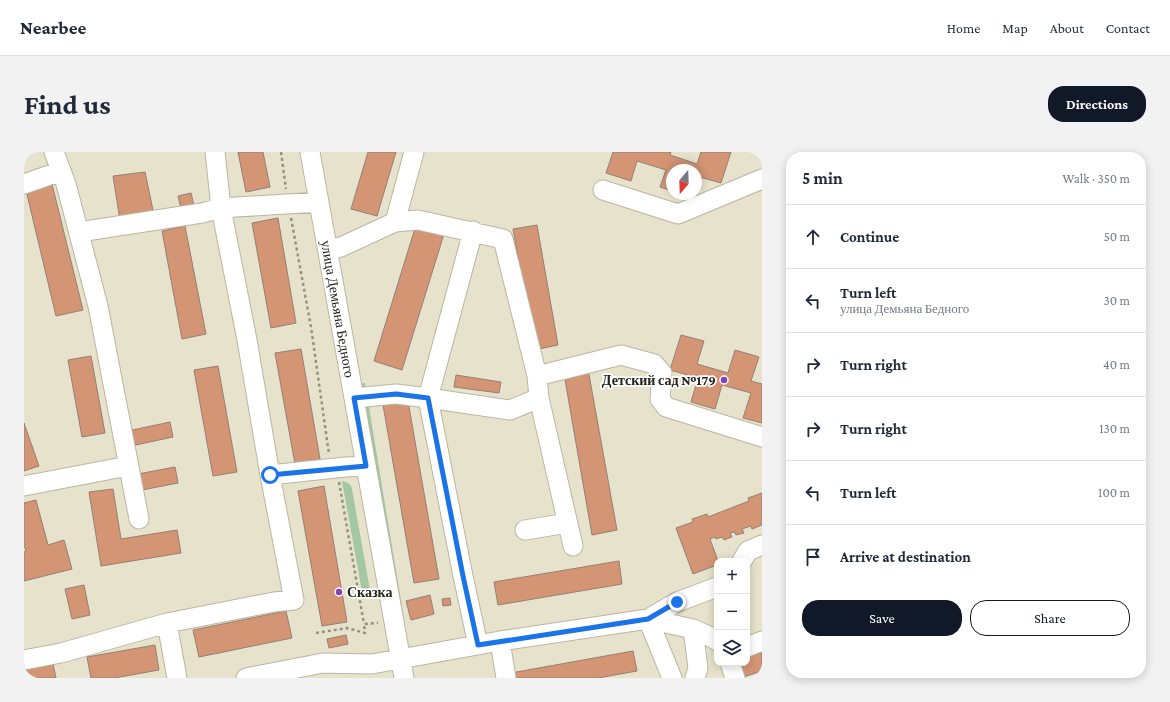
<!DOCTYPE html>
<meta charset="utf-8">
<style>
body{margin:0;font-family:"Crimson Pro",serif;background:#f2f2f3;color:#1f2937}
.controls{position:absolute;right:12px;bottom:12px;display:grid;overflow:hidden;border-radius:8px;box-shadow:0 2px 10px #0003}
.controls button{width:36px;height:36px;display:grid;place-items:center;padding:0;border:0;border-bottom:1px solid #e0e1e3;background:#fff;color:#1f2937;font:20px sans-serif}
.compass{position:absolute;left:642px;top:12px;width:36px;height:36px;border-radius:50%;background:#fff;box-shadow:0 2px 10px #0003;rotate:199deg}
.stop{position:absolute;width:12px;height:12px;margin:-9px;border:3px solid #1a73e8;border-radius:50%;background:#fff}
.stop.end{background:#1a73e8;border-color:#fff;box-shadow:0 1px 4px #0008}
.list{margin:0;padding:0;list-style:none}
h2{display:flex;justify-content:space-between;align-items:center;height:52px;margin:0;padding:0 16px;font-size:17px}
h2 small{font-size:13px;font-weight:400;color:#747a83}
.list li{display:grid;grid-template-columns:26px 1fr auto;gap:12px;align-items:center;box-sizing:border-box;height:64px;padding:0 16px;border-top:1px solid #e0e1e3}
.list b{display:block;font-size:15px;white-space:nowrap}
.list p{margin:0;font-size:13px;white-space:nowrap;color:#747a83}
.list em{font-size:13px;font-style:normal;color:#747a83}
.actions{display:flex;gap:8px;padding:12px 16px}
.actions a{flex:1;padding:9px 0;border:1px solid #111827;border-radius:16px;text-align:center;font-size:14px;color:#111827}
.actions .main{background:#111827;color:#fff}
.icon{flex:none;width:22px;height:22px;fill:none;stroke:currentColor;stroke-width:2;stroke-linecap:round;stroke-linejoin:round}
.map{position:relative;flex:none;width:738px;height:526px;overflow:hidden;border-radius:16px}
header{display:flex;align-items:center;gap:24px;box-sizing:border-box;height:56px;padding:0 20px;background:#fff;border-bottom:1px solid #e0e1e3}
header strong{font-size:19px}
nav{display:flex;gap:22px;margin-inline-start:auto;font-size:14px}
.intro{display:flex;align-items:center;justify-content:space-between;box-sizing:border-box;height:96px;padding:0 24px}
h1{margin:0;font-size:28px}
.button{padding:10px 18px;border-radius:16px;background:#111827;color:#fff;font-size:14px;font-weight:700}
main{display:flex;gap:24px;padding:0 24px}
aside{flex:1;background:#fff;border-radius:16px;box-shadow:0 2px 10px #0003}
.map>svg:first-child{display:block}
.green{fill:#a2c7a2}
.building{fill:#d49575;stroke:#947f74}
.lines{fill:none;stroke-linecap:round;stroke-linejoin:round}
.minor-casing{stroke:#bbb6a1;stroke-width:21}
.path{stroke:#959281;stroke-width:2.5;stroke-dasharray:3 3;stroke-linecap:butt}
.minor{stroke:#fff;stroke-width:19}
.route{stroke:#1a73e8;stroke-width:5}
.poi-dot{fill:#8940b2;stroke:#fff;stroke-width:1.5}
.labels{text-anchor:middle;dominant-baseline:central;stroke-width:3.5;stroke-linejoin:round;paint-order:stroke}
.street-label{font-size:14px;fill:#232119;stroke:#fff}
.poi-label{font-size:14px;font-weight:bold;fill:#232119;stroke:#fff;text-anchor:end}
</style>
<header>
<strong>Nearbee</strong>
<nav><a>Home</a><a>Map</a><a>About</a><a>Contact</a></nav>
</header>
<div class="intro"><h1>Find us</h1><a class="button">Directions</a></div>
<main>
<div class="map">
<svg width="738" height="526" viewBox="0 0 738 526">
<rect width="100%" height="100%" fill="#e6e2cb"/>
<!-- green -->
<path class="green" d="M341,231L379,461L370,462L330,232Z
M318,329C324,330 327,332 328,337L347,444L339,445Z"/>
<!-- building -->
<path class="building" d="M214,0H239L246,35L222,40Z
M344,0H372L353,64L327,57Z
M589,0H647L646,3L673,12L677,0H707L697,31L672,24V18H648V39L636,35L642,18L613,9L607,29L582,21Z
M121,20L130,63L96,68L89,24Z
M27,28L59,158L32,164L1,34Z
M167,41L171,58L158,61L154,44Z
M254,66L272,171L247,176L228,71Z
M392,73L420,82L378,218L350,209Z
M513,73L534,193L510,198L489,77Z
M161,74L182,182L158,187L138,79Z
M657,183L680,189L673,212L704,221L711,198L735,205L727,229L738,232V271L719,266L727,241L698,233L691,257L667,250L674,226L646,218Z
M277,197L296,307L271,312L251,201Z
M67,204L81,281L58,285L44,208Z
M194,214L213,320L189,324L170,218Z
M564,217L593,378L568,383L540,222Z
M432,223L477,230L475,241L430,235Z
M384,249L415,427L390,431L359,253Z
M146,270L149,285L107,294L104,279Z
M0,271L15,314L0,319Z
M151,315L154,331L118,338L114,322Z
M300,334L323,470L298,474L274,339Z
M89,337L97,387L153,378L157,401L77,414L65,340Z
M738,341V373L728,377L727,374L718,377L720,381L712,383L711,380L706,381L708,385L700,388L698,385L692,387L691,385L686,387L694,409H693V413L669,422L652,376L669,370L668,367L683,362L684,365L725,349L724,346Z
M12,348L24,393L40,388L48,417L0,429V400L2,399L0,393V351Z
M595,409L598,432L474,453L470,430Z
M60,433L66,463L48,467L41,437Z
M406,443L410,462L387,468L382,449Z
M426,446L427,453L419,454L418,447Z
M262,459L268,486L175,505L169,478Z
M322,483L324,492L305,496L303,487Z
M738,491V519L719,525L714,511H723V496Z
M131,493L135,518L90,526H67L63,505Z
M609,499L613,519L574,526H488L487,521Z
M29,512L32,526H0V517Z"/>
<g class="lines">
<!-- minor casing -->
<g class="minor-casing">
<path id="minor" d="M30,0L42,32L74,154L115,367
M191,0L197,56L223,188L246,323
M286,0L380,526
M0,32L37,19
M579,38L654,62L738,27
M371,70L390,0
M55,80L178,61L197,56L295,50
M304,97L317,95L371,70L394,68L479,87L513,224L515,246L486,258L404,246L449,79
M513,224L597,203L630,212L638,221L636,247L642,255L738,285
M330,246L372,242L404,246L439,424L454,493
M515,246L549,394
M0,334L104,314
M501,378L544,371
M718,409L724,399L738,393
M143,471L250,450L270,448L246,323L321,315L342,314
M669,477L674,516L671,526
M476,489L482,526
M723,495L738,489
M0,508L37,501L143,471L153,526
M706,511L711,526
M222,526L299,511L348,512L476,489L624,467L653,450L693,435
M648,526L624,467L669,477L691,487L693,489"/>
</g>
<!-- path -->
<path class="path" d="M257,0L262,37
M267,66L287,175L305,302
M315,330L340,472
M292,481L323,476L341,481L340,472L354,471"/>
<!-- minor -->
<use href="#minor" class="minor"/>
</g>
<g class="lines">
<!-- route -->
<path class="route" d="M246,323L342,314L330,246L372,242L404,246L439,424L454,493L624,467L653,450"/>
</g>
<!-- markers -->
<g class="poi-dot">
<circle cx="700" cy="228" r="4"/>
<circle cx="315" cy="440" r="4"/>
</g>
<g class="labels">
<!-- street labels -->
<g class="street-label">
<text transform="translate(314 157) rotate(80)">улица Демьяна Бедного</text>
</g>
<!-- poi labels -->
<g class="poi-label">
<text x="692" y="228">Детский сад №179</text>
<text x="323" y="440" text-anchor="start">Сказка</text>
</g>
</g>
</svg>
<div class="controls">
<button>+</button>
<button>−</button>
<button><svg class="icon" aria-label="layers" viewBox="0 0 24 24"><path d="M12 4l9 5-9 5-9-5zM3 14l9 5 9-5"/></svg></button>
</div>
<svg class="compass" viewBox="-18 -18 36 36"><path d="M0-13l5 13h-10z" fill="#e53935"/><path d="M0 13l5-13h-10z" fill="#747a83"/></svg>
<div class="stop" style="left:246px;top:323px"></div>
<div class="stop end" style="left:653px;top:450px"></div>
</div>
<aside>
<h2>5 min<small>Walk · 350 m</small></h2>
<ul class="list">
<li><svg class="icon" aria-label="ahead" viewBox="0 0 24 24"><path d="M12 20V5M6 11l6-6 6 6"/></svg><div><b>Continue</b></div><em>50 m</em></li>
<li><svg class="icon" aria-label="left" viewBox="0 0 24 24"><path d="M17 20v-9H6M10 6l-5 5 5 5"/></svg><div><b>Turn left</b><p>улица Демьяна Бедного</p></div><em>30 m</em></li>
<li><svg class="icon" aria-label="right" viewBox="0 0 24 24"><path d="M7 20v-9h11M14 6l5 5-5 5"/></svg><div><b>Turn right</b></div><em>40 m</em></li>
<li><svg class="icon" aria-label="right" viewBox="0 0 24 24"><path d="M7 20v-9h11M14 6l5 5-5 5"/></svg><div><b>Turn right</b></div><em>130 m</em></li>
<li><svg class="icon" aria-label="left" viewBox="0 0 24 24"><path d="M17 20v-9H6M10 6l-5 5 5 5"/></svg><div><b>Turn left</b></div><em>100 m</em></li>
<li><svg class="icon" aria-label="arrive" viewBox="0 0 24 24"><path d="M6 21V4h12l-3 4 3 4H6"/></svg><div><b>Arrive at destination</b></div></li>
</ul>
<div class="actions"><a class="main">Save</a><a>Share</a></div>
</aside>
</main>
